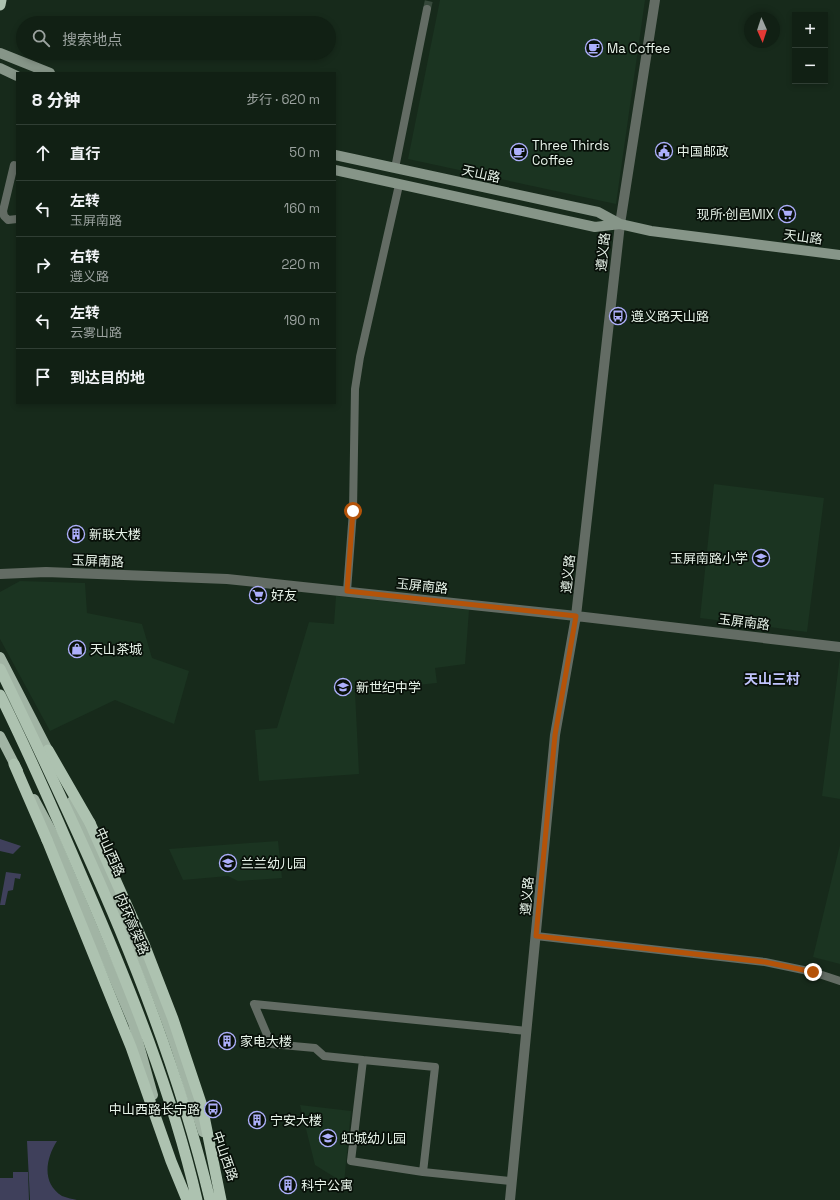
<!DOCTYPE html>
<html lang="zh">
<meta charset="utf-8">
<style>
body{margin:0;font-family:"Space Grotesk","Noto Sans SC",sans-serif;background:#1a281d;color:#f1f3f6}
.controls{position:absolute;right:12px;top:12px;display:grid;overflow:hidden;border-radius:0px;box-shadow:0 2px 6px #0003}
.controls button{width:36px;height:36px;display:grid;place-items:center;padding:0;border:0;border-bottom:1px solid #303e34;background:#112014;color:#f1f3f6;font:20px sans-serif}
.compass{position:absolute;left:744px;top:12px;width:36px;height:36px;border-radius:50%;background:#112014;box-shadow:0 2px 6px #0003;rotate:177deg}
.stop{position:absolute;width:12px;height:12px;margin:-9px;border:3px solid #b45309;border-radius:50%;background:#fff}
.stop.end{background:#b45309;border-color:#fff;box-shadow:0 1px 4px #0008}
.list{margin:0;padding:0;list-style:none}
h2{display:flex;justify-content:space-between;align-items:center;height:52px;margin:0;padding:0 16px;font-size:17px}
h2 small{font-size:13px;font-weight:400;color:#9ca3a0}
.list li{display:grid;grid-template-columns:26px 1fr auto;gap:12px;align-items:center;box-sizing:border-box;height:56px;padding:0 16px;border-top:1px solid #303e34}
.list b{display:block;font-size:15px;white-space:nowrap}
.list p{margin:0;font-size:13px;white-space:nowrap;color:#9ca3a0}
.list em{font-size:13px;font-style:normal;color:#9ca3a0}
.icon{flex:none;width:22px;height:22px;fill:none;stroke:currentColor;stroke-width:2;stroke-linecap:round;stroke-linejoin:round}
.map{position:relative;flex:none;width:840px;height:1200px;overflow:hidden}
.search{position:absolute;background:#112014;box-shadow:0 2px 6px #0003;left:16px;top:16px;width:320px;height:44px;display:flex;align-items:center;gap:10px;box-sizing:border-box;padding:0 14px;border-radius:22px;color:#9ca3a0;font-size:15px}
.panel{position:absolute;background:#112014;box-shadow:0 2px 6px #0003;left:16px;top:72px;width:320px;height:332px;border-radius:0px}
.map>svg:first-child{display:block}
.built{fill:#1b3421}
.green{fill:#3f405b}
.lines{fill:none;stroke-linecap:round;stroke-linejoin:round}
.minor-tunnel{stroke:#36483a;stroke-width:8;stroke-dasharray:8 4;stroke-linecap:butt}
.minor{stroke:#636c64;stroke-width:8}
.tertiary{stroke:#636c64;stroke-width:10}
.secondary{stroke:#869588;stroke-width:10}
.primary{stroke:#a1b4a4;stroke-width:10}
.trunk{stroke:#adc2b0;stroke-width:11}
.trunk-bridge{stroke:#adc2b0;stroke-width:11}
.route{stroke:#b45309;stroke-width:5}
.labels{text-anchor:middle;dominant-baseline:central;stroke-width:3.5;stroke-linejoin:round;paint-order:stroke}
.poi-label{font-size:13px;fill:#e7f3e9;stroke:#081009;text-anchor:start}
.street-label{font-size:13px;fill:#e7f3e9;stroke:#081009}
.neighbourhood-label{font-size:14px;font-weight:bold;fill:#c0c3fc;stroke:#081009}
</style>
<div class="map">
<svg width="840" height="1200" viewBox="0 0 840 1200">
<rect width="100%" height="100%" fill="#172a1b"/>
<!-- built -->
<path class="built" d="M440,0H645L616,204L408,159Z
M714,484L824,498L807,632L700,618Z
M20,581L85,583L87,613L142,624L152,658L189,671L174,724L115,700L50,731L0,639V592Z
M336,596L469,610L465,664L435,668L437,683L355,691L359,774L259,781L255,730L277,728L309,622L334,624Z
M840,656V799L822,796Z
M278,841L282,878L238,881L228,876L183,880L169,849Z
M840,845V964L813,957Z
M300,1105L351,1111L344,1183L315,1165Z"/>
<!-- green -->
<path class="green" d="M0,839L21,846L13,854L0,851Z
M6,872L21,874L20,879L15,878L13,890L8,891L5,905H0Z
M27,1141H57C46,1158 41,1183 62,1196C67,1198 73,1199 77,1200H30Z
M13,1172H28L29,1200H0V1178H13Z"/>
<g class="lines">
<!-- minor-tunnel -->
<path class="minor-tunnel" d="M427,9L429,0"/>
<!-- minor -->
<path class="minor" d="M17,166L14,165L3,211L4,216L8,220L17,219
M395,168L427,9
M347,591L353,511L355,389L360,357L399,185
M536,936L765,962L813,972L840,981
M363,1060L435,1067L423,1172L511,1181
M423,1172L351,1161L363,1060L324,1056L315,1048L271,1044L254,1004L527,1031"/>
<!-- tertiary -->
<path class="tertiary" d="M0,574L46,572L227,579L576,616L840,647
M510,1200L555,735L576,616L620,224L655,0"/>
<!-- secondary -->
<path class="secondary" d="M0,53L50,73
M0,68L17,76
M335,155L598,212L620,224L651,231L840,255
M335,170L595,227L620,224"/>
<!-- primary -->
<path class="primary" d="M0,657L51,756
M0,736L18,771
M34,799L53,834L133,1023L153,1095
M72,801C110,881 146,962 175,1045C185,1074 193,1103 203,1132"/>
<!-- trunk -->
<path class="trunk" d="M0,5L1,0
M48,750L90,823
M14,764L47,840"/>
<!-- trunk-bridge -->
<path class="trunk-bridge" d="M0,669C83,840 166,1015 210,1200
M0,695C31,758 59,822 86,886C130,988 172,1092 197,1200
M90,823L144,944L173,1019L202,1106L221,1200
M47,840L131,1047L171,1161L187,1200"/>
</g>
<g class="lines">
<!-- route -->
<path class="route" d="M353,511L347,591L576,616L555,735L536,936L765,962L813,972"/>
</g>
<!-- icons -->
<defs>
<g id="cafe-ring" transform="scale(0.9)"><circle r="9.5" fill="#081009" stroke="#adaffb" stroke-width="1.5"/><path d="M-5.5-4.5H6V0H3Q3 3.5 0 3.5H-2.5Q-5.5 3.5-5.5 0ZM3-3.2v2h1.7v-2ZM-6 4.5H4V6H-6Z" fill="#adaffb"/></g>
<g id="civic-ring" transform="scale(0.9)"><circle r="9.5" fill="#081009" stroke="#adaffb" stroke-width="1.5"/><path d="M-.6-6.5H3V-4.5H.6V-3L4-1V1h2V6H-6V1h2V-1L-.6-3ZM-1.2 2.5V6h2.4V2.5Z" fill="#adaffb"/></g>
<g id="supermarket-ring" transform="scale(0.9)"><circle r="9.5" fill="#081009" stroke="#adaffb" stroke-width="1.5"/><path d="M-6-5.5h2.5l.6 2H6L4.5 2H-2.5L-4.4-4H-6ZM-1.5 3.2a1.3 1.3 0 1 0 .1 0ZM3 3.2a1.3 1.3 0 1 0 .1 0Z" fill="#adaffb"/></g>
<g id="bus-ring" transform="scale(0.9)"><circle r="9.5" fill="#081009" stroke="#adaffb" stroke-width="1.5"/><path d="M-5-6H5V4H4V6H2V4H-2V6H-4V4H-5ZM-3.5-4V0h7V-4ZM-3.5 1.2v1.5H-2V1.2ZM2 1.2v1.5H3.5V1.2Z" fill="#adaffb"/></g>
<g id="building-ring" transform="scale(0.9)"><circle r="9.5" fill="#081009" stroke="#adaffb" stroke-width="1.5"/><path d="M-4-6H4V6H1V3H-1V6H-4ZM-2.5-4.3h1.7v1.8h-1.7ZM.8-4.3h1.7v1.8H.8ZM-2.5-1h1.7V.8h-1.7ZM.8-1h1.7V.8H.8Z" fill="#adaffb"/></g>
<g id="school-ring" transform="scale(0.9)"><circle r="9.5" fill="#081009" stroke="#adaffb" stroke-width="1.5"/><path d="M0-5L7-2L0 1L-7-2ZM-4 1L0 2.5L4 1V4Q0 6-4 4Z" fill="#adaffb"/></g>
<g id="shop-ring" transform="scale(0.9)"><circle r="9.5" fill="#081009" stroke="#adaffb" stroke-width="1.5"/><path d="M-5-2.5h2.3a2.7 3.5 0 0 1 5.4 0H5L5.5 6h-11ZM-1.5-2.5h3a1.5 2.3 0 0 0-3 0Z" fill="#adaffb"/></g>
</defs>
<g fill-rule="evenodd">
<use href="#cafe-ring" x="594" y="48"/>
<use href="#civic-ring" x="664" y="151"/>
<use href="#cafe-ring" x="519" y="152"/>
<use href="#supermarket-ring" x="787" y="214"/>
<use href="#bus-ring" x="618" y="316"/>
<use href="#building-ring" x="76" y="534"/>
<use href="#school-ring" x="761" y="558"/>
<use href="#supermarket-ring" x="258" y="595"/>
<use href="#shop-ring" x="77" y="649"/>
<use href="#school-ring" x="343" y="687"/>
<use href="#school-ring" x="228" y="863"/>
<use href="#building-ring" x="227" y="1041"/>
<use href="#bus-ring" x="213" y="1109"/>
<use href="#building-ring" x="257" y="1120"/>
<use href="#school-ring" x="328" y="1138"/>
<use href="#building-ring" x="288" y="1185"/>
</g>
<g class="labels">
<!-- poi labels -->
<g class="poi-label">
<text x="607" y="48">Ma Coffee</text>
<text x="532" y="145">Three Thirds<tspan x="532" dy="15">Coffee</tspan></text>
<text x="677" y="151">中国邮政</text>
<text x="774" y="214" text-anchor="end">现所·创邑MIX</text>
<text x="631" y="316">遵义路天山路</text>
<text x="89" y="534">新联大楼</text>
<text x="748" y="558" text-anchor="end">玉屏南路小学</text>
<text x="271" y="595">好友</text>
<text x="90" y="649">天山茶城</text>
<text x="356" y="687">新世纪中学</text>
<text x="241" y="863">兰兰幼儿园</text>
<text x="240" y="1041">家电大楼</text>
<text x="200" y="1109" text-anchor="end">中山西路长宁路</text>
<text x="270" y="1120">宁安大楼</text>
<text x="341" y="1138">虹城幼儿园</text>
<text x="301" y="1185">科宁公寓</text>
</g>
<!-- street labels -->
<g class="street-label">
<text transform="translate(481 174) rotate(12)">天山路</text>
<text transform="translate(803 237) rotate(7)">天山路</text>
<text transform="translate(603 252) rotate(-84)">遵义路</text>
<text transform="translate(98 561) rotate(2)">玉屏南路</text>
<text transform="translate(568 574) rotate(-84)">遵义路</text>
<text transform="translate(422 586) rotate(6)">玉屏南路</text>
<text transform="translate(744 622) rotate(7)">玉屏南路</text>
<text transform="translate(110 852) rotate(66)">中山西路</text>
<text transform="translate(527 896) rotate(-85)">遵义路</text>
<text transform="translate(132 924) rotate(67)">内环高架路</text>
<text transform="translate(225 1156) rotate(71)">中山西路</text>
</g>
<!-- neighbourhood labels -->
<g class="neighbourhood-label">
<text x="772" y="679">天山三村</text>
</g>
</g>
</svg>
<div class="controls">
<button>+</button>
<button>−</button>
</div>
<svg class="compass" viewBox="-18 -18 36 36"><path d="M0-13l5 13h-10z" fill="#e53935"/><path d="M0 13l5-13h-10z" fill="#9ca3a0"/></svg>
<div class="stop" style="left:353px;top:511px"></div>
<div class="stop end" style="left:813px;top:972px"></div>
<div class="search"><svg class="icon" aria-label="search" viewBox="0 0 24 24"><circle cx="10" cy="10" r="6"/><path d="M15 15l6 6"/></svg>搜索地点</div>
<section class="panel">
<h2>8 分钟<small>步行 · 620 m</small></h2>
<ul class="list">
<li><svg class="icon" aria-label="ahead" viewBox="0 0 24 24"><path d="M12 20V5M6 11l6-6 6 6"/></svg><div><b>直行</b></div><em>50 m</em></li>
<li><svg class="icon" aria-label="left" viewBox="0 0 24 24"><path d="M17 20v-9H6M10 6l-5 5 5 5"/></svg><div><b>左转</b><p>玉屏南路</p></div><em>160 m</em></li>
<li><svg class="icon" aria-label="right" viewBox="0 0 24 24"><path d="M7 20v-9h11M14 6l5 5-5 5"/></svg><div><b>右转</b><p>遵义路</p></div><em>220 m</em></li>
<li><svg class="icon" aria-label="left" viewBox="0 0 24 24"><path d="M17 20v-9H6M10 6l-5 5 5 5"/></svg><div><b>左转</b><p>云雾山路</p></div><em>190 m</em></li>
<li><svg class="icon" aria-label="arrive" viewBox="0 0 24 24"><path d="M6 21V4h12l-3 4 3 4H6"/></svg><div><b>到达目的地</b></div></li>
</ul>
</section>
</div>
